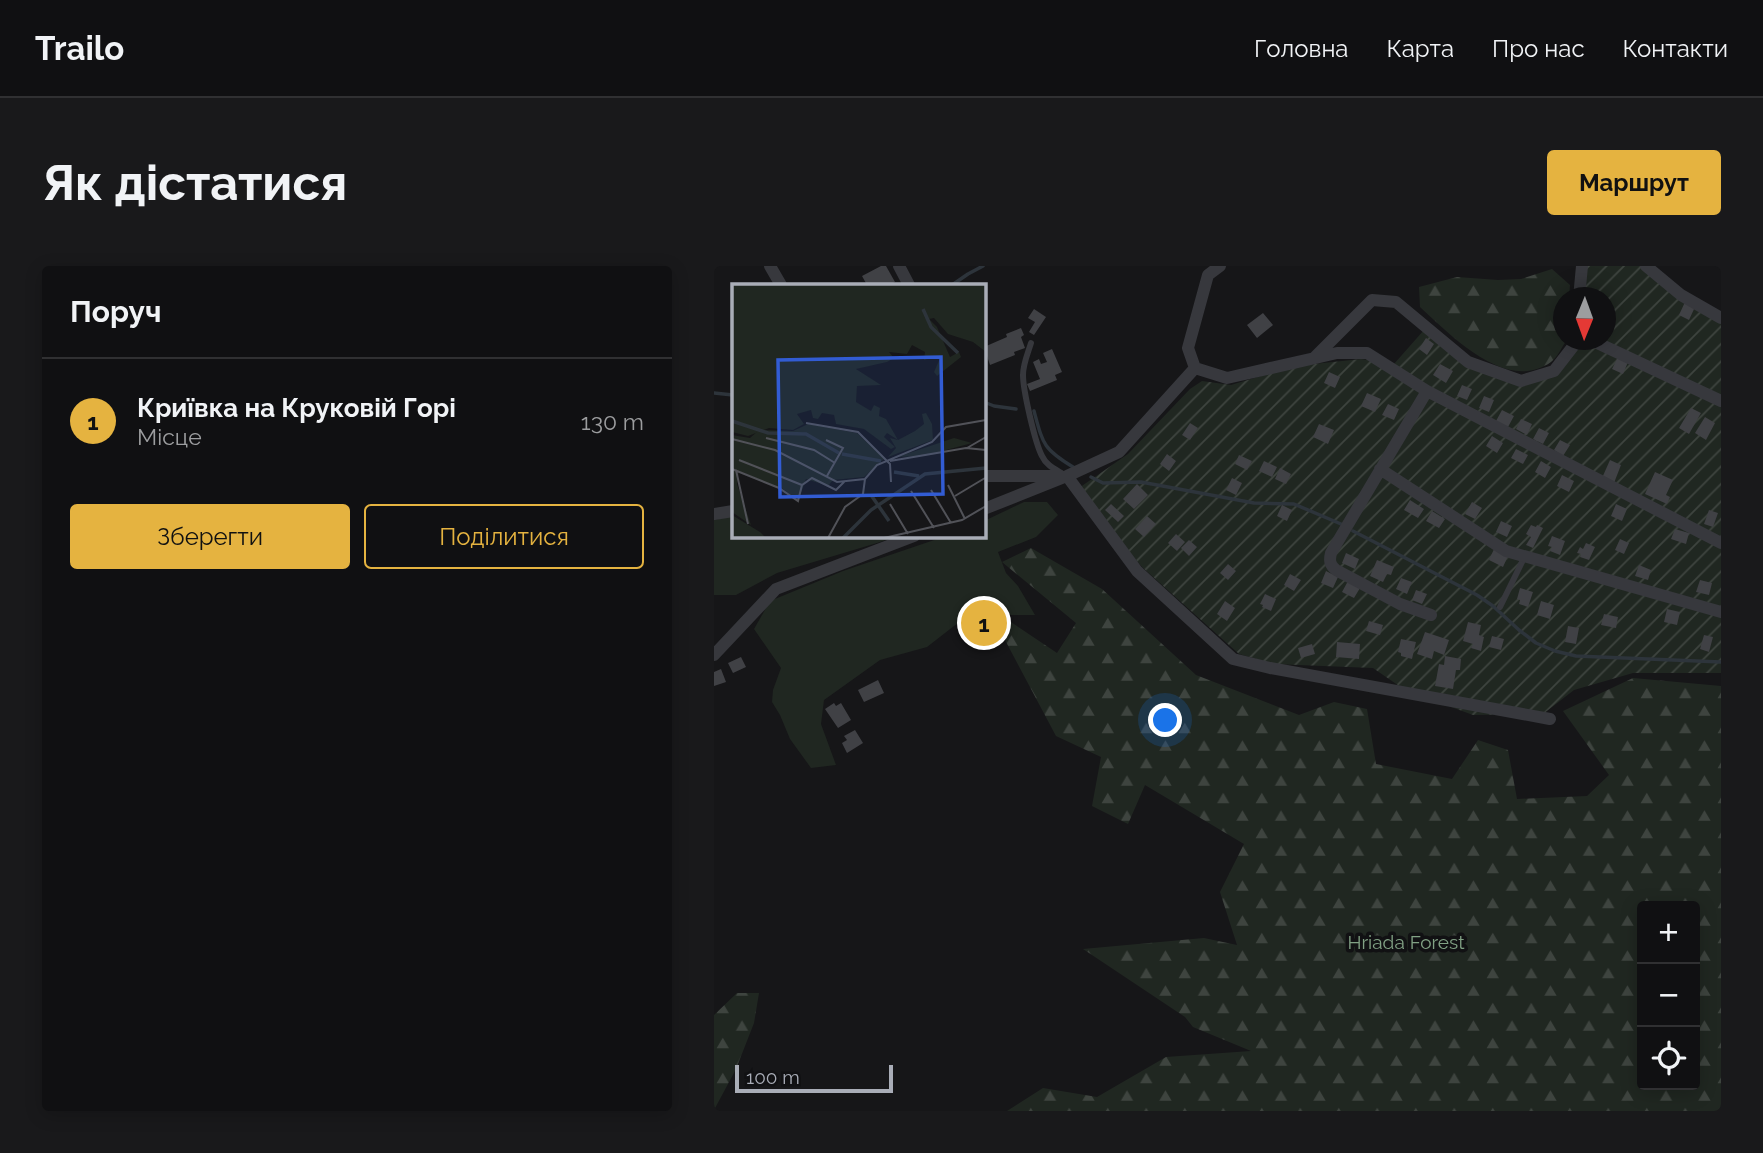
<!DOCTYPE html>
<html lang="uk">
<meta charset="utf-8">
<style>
body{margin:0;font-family:Raleway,sans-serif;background:#19191b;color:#f1f3f6}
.controls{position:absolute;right:21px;bottom:21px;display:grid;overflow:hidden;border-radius:7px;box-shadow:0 4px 18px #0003}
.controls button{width:63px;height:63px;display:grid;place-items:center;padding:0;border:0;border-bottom:2px solid #303032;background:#101012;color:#f1f3f6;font:35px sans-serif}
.compass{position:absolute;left:839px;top:21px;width:63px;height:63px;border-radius:50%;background:#101012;box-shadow:0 4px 18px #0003;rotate:181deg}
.scale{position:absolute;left:21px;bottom:18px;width:158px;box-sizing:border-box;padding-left:7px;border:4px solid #a9adb7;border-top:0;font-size:19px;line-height:24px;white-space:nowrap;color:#a9adb7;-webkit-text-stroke:5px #111113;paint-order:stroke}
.you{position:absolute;left:452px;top:455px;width:24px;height:24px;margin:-18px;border:5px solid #fff;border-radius:50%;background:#1a73e8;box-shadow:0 0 0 10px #1a73e833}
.badge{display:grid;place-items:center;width:46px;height:46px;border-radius:50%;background:#e5b340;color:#111;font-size:23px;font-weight:700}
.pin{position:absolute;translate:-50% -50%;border:4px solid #fff;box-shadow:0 2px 7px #0006}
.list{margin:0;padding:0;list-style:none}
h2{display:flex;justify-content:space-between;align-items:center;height:91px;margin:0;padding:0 28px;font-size:30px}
h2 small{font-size:23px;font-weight:400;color:#9c9d9f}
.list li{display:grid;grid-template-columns:46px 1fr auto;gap:21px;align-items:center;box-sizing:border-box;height:126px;padding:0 28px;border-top:2px solid #303032}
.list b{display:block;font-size:26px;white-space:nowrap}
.list p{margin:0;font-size:23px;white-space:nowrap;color:#9c9d9f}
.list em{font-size:23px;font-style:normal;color:#9c9d9f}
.actions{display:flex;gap:14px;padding:21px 28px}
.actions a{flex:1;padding:16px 0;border:2px solid #e5b340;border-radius:7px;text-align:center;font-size:24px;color:#e5b340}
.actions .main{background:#e5b340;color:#111}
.icon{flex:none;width:38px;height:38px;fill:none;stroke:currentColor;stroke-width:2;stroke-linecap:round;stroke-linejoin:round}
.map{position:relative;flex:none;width:1007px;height:845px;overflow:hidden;border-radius:7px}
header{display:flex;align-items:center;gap:42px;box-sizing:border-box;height:98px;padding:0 35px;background:#101012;border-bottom:2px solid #303032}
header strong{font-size:33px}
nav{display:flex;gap:38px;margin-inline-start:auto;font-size:24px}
.intro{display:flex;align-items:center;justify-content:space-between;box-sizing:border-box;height:168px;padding:0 42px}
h1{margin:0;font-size:49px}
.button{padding:18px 32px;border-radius:7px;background:#e5b340;color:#111;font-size:24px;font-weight:700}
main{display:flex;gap:42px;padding:0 42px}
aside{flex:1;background:#101012;border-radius:7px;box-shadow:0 4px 18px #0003}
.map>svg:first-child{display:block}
.grass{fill:#202721}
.forest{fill:url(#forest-firs);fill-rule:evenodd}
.garden{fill:url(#garden-furrows)}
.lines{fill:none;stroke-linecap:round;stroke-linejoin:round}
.stream{stroke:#2d343b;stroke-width:3.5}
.building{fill:#404145}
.service{stroke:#37383d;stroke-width:6}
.minor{stroke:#37383d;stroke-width:12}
.labels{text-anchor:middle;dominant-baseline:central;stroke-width:7;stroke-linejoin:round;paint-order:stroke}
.park-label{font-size:19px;fill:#81a184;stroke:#111113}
.inset-river{fill:none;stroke:#2d343b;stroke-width:3.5}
.inset-road{fill:none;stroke:#515258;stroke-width:2}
.view{fill:#325cd3;fill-opacity:0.15;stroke:#325cd3;stroke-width:3.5}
.inset-edge{fill:none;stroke:#a9adb7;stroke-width:3.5}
</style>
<header>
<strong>Trailo</strong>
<nav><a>Головна</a><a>Карта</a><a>Про нас</a><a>Контакти</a></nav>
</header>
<div class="intro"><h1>Як дістатися</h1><a class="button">Маршрут</a></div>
<main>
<aside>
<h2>Поруч<small></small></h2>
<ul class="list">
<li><span class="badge">1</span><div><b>Криївка на Круковій Горі</b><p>Місце</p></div><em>130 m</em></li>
</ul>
<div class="actions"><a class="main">Зберегти</a><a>Поділитися</a></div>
</aside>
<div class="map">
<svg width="1007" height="845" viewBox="0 0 1007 845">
<defs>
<pattern id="forest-firs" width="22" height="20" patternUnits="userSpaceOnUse" patternTransform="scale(1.75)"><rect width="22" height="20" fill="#202721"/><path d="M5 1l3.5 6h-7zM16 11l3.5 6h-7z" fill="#3e443f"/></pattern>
<pattern id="garden-furrows" width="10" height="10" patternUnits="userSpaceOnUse" patternTransform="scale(1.75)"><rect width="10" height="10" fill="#202721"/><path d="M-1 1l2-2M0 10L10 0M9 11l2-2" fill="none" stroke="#3e443f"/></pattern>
</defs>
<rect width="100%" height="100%" fill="#161618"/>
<!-- grass -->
<path class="grass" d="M310,236H333L344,249L322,271L284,286L292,307L304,320L321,349H297L274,335L264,353L256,350L240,360L213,381L166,394L110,434L107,458L122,499L97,502L76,473L66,449L58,436L59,424L67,402L40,363L56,335L129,305L232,270H270V255Z
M19,250V270H183L163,277L63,307L22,329H0V254Z"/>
<!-- forest -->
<path class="forest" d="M838,3L856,19L855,31L850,32V74H853C848,80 844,91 837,96C792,128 737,69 706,41L705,21L743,11L784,14L807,13Z
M317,282L388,323L482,409L585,449L620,436L653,443L662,498L738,513L764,474L794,484L803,533L873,530L895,509L849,445L919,412L1007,420V845H293L329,822L383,831L452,791L537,785L479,761L471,751L369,683L490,672L523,679L506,626L530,578L431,519L414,558L378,540L387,491L342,470L273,340L343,387L362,357L288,296ZM981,640V819H928V640Z
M23,727H45L40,757L22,803L0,844V749Z"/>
<!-- garden -->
<path class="garden" d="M871,0H931L1007,55V407H919L860,424L829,448L759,449L691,424L659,402L560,398L525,388L428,301L362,224L414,188L476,123L488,115L517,119L581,100L647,93L680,98L710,64L751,100L808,118L843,108L870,74H892V32L869,31Z"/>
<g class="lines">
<!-- stream -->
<path class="stream" d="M238,19L254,8L269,0
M0,127L19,129
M270,136L280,140L302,143
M320,145C329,178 329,183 359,201
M377,211L389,217L427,216L540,237L580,238L627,258
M639,265L763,329L779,340L805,364L822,377L841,385L862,390L1007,396"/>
</g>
<!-- building -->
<path class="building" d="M167,0H172L181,16L175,19H153L148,10Z
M971,36L981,41L975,54L965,49Z
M320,43L332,51L320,69L315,66L321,56L314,52Z
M549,47L559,59L543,72L533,59Z
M307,62L310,69L307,71L311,82L300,86L301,89L276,99L270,81L293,71L292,68Z
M712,72L720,78L713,89L705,83Z
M338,83L348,106L341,109L343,114L316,125L313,118L326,113L319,96L325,93L327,98L333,96L329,87Z
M904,91L914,96L909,108L898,103Z
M726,98L739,105L732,117L719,109Z
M615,106L626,111L621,122L610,117Z
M748,119L758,123L753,134L743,130Z
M653,127L667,133L661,146L647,140Z
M770,130L780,134L775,146L765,142Z
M674,138L685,143L680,154L668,149Z
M977,142L987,147L975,168L965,162Z
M788,144L800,150L794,161L782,155Z
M991,151L1001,157L992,174L981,167Z
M807,153L818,158L813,169L802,163Z
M476,157L484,162L476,174L468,169Z
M605,158L620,164L614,178L599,171Z
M825,162L835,167L829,178L819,173Z
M778,170L789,177L783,187L772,180Z
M846,174L856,179L849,190L840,184Z
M802,183L814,189L809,198L797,192Z
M453,188L462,195L455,205L446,198Z
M525,189L538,195L533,204L521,198Z
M896,194L907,199L900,217L888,212Z
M550,195L563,201L558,211L545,205Z
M827,195L837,201L831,212L821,206Z
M566,202L577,208L572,218L561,213Z
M941,206L959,214L952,229L956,231L953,238L931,228Z
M848,209L860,215L855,226L843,220Z
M518,212L528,217L522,229L512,224Z
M423,218L434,229L420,243L409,233Z
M696,234L710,243L704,252L690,244Z
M758,236L768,242L761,253L751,248Z
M397,238L410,250L404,256L391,244Z
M902,238L913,243L908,255L897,250Z
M568,239L578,244L573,255L563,250Z
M995,244L1004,247L999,261L990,258Z
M718,245L731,253L725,262L712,255Z
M433,250L442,258L430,271L421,263Z
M787,255L798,260L793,271L782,266Z
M817,259L822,261L823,259L829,262L819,282L812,279L817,271L812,268Z
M961,263L975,267L972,278L957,273Z
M462,268L471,276L463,285L454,277Z
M838,270L851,275L846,289L836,285L838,281L834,280Z
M906,273L915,277L910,288L901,284Z
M475,274L483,281L475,290L467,282Z
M872,277L881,281L875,294L866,291L867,288L863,287L866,281L869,283Z
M780,283L794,290L789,301L775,294Z
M632,287L645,293L641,303L628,297Z
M663,294L680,301L677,309L673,308L669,316L656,310Z
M514,298L522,305L514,314L506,307Z
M925,299L937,304L934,314L921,310Z
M612,305L624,311L619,322L607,317Z
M576,308L587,314L580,325L570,319Z
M687,312L698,316L693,328L682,323Z
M986,314L998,317L995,329L982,326Z
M634,315L646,322L640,332L628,326Z
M806,322L819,326L814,341L805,338L806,334L803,333Z
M702,324L713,328L708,338L698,334Z
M551,328L562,333L557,345L548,341L549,339L546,338Z
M511,335L521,342L513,355L503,348Z
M827,335L840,339L836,353L823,349Z
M953,343L966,346L963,359L950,356Z
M890,348L904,351L902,362L887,359Z
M655,355L669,359L666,369L652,365Z
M754,356L767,359L765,369L770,371L767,385L757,382L759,378L749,375Z
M854,360L865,362L862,378L851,376Z
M711,366L735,374L730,389L720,385L718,393L703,388Z
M990,369L999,371L995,386L986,383Z
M778,370L790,373L787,384L775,381Z
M687,373L702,376L698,393L687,390V387L684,386Z
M623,376L646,378L645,393L622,391Z
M598,378L601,388L587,392L584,382Z
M731,390L747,393L746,404H742L739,423L721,420L725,398L730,399Z
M27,391L32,401L19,407L14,397Z
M7,403L12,416L0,420V406Z
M164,414L170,427L150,436L144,424Z
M120,437L122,440L127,437L137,454L124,462L111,443Z
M141,464L149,477L133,487L128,477L133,474L130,470Z"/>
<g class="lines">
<!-- service -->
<path class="service" d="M317,77C314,87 309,98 309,109C309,124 321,177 328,190C332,199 341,203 349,208
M786,341L811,290"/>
<!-- minor -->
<path class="minor" d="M56,0L67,19
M185,0L195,19
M932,0L967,29L1007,52
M865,32L868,0
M877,74L1007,135
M600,92L658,34L682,36L754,96L807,115L840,105L864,74
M481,102L513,112L623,87H653L713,125L1007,277
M713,125L617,287C615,295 616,299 622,304L686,338L717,349
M666,203L792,285L1007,346
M270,210H346
M353,210L423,305L519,393L556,402L836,453
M270,243L353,210L405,186L481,102L474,82L494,9L506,0
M0,248L19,245
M0,389L62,323L200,270"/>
</g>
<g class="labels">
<!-- park labels -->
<g class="park-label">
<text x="692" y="676">Hriada Forest</text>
</g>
</g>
<!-- overview -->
<g transform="translate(18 18)">
<rect width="254" height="254" fill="#161618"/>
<path d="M194,129L200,140L201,156L156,173L164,164L158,154L166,156L183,147L192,140L190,130ZM222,154L240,159L192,172L165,173Z" fill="#202721"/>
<path d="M0,0H254V68L241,58L216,50L202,34L197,35L205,43L218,73L227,68L229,73L205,92L202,88L209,72L192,76L193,68L180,61L175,70L157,68L162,74L155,78L124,85L149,101L125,102L124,118L139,127L142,121L148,124L147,132L154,135L166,156L155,149L152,153L163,163L159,165L132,145L104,140L102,131L90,129L86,135L81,134L79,126L65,130L72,140L61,146L37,144L16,152L0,148ZM0,231L28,248L34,254H0Z" fill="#202721"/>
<path d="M76,140L125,149L152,175L132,193L101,196L96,202L74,195L66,217L51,205L7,187L5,200L19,241L0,228V151L18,154L27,146L61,147Z" fill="#202721"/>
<path class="inset-river" d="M191,25L199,43L226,69M0,137L36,149L74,150L107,169M110,170L149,177M162,188L187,192M139,211L157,237M111,254L139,226L193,190L254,184"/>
<path class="inset-road" d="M74,139L126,148L158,180L159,198M34,154L82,166L103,179M0,155L43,166L105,198L133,195M94,156L111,164L95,192M235,164L254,153M7,176L70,201L80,194L104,206L113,197M158,177L234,164L254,166M0,185L47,204L66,217L70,201M4,186L16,240M216,201L233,235M199,206L219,239M179,207L202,244M223,212L253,194M158,220L176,250M96,254L113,223L131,210L133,195L145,181L200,158L214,143L254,136M152,254L230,236L254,222"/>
<path class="view" d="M209,73L211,210L48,213L46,76Z"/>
<rect width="254" height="254" class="inset-edge"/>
</g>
</svg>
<div class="controls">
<button>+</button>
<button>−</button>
<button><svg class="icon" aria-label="locate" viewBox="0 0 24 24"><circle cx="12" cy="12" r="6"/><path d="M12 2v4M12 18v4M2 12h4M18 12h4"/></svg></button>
</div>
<svg class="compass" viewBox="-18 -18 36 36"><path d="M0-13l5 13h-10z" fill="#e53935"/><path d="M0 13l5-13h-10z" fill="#9c9d9f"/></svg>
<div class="scale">100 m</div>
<div class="you"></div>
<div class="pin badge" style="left:270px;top:357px">1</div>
</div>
</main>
